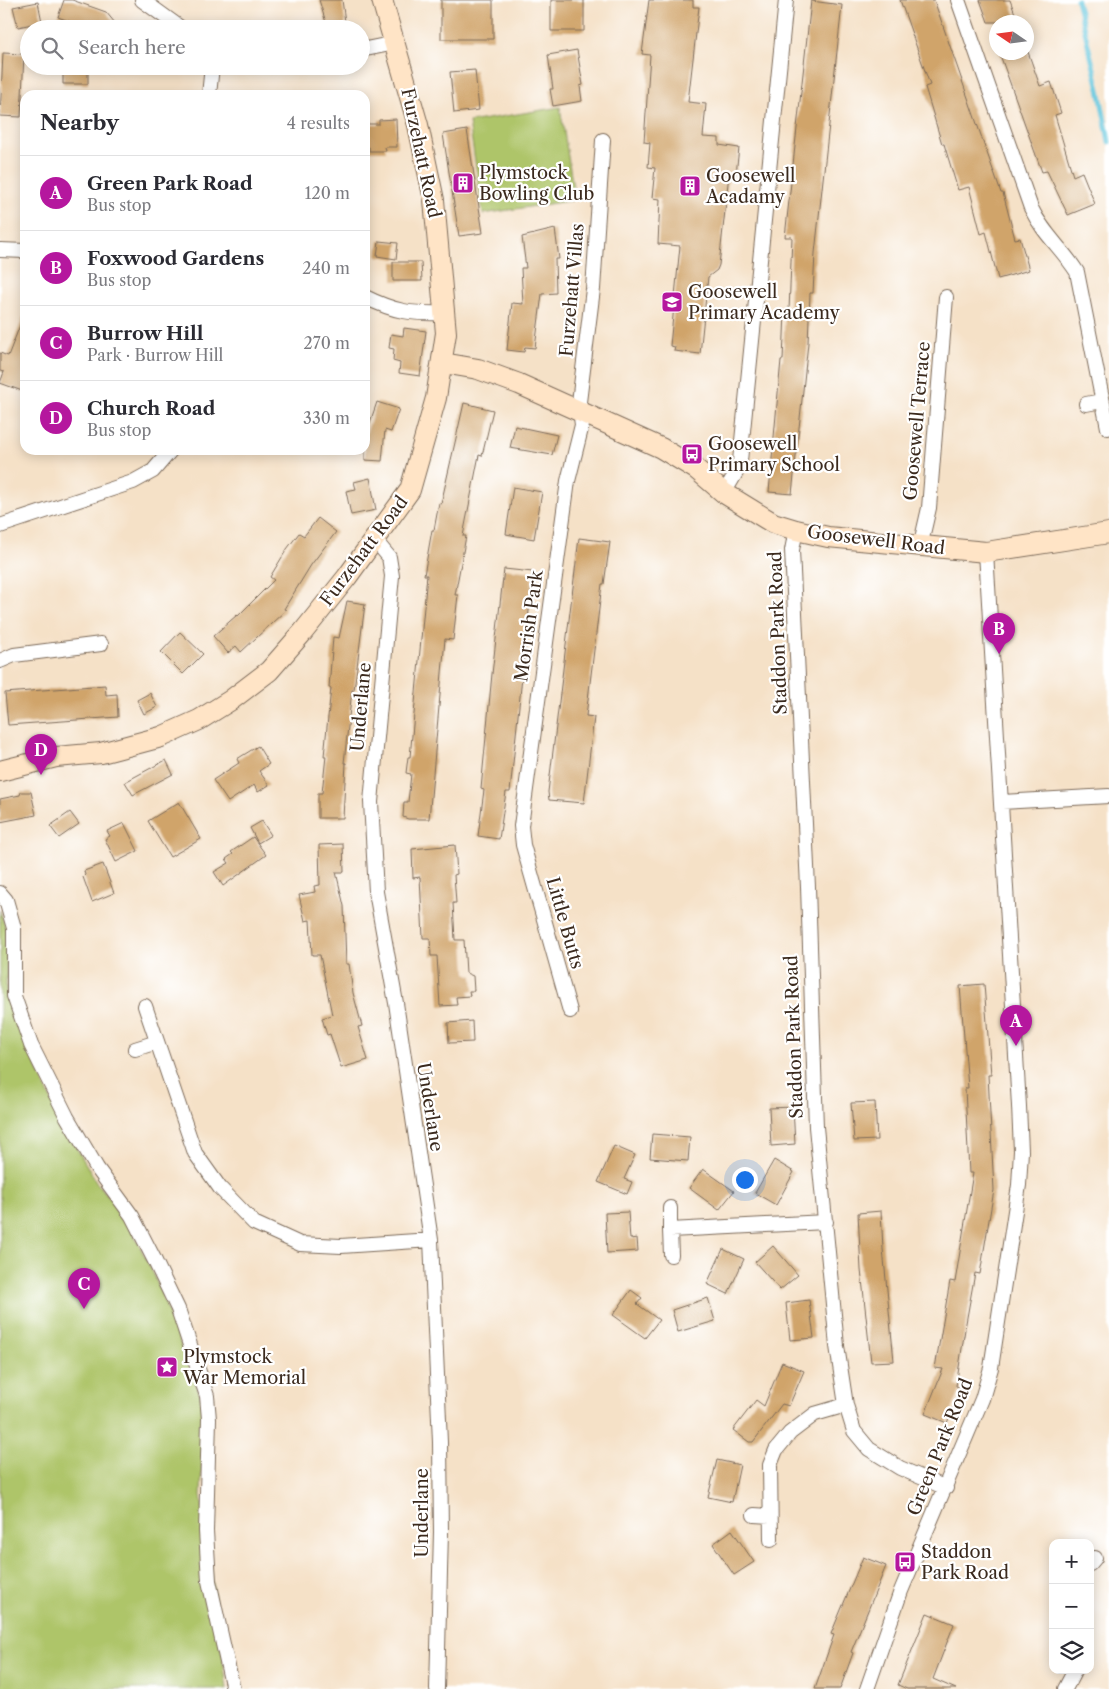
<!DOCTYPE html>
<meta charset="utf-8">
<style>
body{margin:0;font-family:"Libre Caslon Text",serif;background:#f7f7f7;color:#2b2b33}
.controls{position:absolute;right:15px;bottom:15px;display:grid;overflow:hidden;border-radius:10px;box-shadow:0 2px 12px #0003}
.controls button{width:45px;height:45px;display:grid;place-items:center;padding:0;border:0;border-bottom:1px solid #e1e1e2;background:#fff;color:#2b2b33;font:25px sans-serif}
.compass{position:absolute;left:989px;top:15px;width:45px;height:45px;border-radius:50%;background:#fff;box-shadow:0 2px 12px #0003;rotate:283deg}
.you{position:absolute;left:744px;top:1179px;width:18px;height:18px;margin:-12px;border:4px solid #fff;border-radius:50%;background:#1a73e8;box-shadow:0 0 0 8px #1a73e833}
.badge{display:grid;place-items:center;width:32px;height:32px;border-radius:50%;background:#b5179e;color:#fff;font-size:16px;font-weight:700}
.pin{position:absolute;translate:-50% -41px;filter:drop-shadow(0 1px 2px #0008)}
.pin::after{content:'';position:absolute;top:26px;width:18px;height:15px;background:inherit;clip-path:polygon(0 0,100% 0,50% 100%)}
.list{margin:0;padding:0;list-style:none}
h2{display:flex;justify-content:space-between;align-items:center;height:65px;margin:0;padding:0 20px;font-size:21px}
h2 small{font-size:16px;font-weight:400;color:#7c7c81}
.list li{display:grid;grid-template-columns:32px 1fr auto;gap:15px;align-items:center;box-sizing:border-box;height:75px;padding:0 20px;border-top:1px solid #e1e1e2}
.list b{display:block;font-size:19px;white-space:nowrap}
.list p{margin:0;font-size:16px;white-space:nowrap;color:#7c7c81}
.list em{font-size:16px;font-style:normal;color:#7c7c81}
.icon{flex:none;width:28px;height:28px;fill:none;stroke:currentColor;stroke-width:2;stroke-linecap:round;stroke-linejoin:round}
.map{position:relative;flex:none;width:1109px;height:1689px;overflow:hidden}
.search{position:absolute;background:#fff;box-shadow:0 2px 12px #0003;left:20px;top:20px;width:350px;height:55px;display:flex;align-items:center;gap:12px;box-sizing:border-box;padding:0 18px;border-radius:28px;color:#7c7c81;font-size:19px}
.panel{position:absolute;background:#fff;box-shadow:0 2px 12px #0003;left:20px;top:90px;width:350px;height:365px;border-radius:15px}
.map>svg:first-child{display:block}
.green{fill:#aec569;stroke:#747844}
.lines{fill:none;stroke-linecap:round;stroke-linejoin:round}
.stream{stroke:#5cc3da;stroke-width:5}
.building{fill:#d0a46b}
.street-casing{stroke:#7c6a59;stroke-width:16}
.secondary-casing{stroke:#7c6a59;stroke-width:22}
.street{stroke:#fff;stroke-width:14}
.secondary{stroke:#ffe4c6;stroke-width:20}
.labels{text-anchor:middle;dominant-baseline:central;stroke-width:4.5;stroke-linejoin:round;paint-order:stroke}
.street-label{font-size:18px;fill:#3b2a1e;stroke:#fff}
.poi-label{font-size:18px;fill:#3b2a1e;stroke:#fff;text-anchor:start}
</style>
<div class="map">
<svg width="1109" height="1689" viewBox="0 0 1109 1689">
<rect width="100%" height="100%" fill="#fff"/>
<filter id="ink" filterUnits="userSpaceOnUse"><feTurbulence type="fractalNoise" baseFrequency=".02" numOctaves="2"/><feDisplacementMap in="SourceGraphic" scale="10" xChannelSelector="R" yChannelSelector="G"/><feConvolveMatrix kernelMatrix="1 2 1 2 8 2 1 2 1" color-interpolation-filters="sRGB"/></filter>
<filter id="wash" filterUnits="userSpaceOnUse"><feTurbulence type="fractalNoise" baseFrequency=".0096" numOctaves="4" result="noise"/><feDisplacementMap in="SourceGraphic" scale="20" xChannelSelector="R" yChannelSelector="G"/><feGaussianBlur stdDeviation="1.12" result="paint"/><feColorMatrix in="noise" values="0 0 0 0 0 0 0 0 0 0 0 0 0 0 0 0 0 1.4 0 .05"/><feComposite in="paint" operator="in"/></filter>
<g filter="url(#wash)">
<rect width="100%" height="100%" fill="#f5e1c7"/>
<!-- green -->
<path class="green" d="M560,107L575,200L483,214L469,122Z
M0,910L7,932L6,997L59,1118L97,1183L124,1214L154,1275L201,1397L203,1417L201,1495L227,1689H0Z"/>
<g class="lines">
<!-- stream -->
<path class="stream" d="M1077,0L1099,89L1109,142"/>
</g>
<g id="blocks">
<!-- building -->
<path class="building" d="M64,0H72L106,12L120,29H90L58,17Z
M319,0H342L346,29H328Z
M441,0H493V39H441Z
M551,0H584V31H551Z
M649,0H693V7H699L688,102L706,104L703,137L719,138V145L739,148L736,174H729L719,265L717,270L708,277L700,354L674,351L675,347L670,346L680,246L658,244L660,199L652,198L655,168L648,167L650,143L644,142L650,55L642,54Z
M900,0H934L1001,193H1003L1015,239L1020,238L1029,270L998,279L986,232L981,234L969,187L958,190L944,144H942L925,87L930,85Z
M980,0H1010L1018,22H988Z
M811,1L842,5L815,253L813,293H810L808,343L792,494L769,492L781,360H783L785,311H789L792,237H785Z
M38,2L42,22L18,27L13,7Z
M577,50L583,85L580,86L582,101L553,106L550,89H553L548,55Z
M999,52H1028L1040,86L1051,82L1061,113L1055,115L1073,176L1082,172L1095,204L1068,215L1047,171L1042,172Z
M3,53L24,54L21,117L0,116Z
M63,66H88V84H63Z
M475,70L479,110L454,113L450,72Z
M396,119L397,147H385L386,151H369V147H365V124H379V120Z
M467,130L483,233L459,236L443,134Z
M555,229L559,259H555L556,293L542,294L535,348L525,347L524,352L507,350L512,303L523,304L521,268H526L522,237Z
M379,241L398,243L396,259L377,256Z
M393,262H421L422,281H393Z
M24,315H25V392L0,383L4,372L0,371V353L8,356Z
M404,328L426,331L420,376L399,373L400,363L393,361L394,349L389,348L391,334L403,336Z
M377,402L399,409L391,432L385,430L382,461L365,460V437Z
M464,403L493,410L482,456L479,455L463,536H466L455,595H458L453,640L445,639L429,819H408L403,817L404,802H408L411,774L406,773L408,757H410L427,575H424L432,530H434L439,503L441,504Z
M515,426L557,435L552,455L510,448Z
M370,478L376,510L351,515L346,491L356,489L354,482Z
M513,487L542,492L534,539L506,534Z
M318,518L336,532L311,565L284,609L286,610L241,652L236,646L228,653L213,636L237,615L238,616L274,580L270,577L287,549L299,533L304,536Z
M579,538L610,542L604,584H602L586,716L594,717L584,803L549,800L548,792Z
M504,569L533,572L510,792H506L499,839L478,836L484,790L481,789L492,674Z
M347,601L365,604L354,690H352L344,763H346L343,818H318V793H322L326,756H324L331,688H329L333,637L339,638Z
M180,632L203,654L183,674L161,652Z
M105,685L106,695L117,694L118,717L8,725L5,693Z
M150,693L157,707L144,714L137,700Z
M258,746L269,764L259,771L269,785L258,792L254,785L228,802L213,780L239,763L237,759Z
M166,760L173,774L133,795L125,782Z
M21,792H31L36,815L0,822V799L20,795Z
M179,802L201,839L170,857L148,821Z
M70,812L79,824L59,838L50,826Z
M262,821L271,835L258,843L250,828Z
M124,823L138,851L116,862L105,839L110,836L107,831Z
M253,837L266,855L223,886L214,872L229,863L226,859L233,854L231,852Z
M343,844L344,872H336L344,906L346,964H349L353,993L362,1026L358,1027L368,1060L341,1068L330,1034L327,1035L322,1018L332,1015L320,955H312L310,920L305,921L299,895L315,892L314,886L320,885L319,845Z
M455,845L457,874L454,875L456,903H453L455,940H464L466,973L473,976L474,991H469L470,996L456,997L457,1005L440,1006L437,956H431L430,938H423L420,877L413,878L412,849Z
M103,864L114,893L92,902L83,877L85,875L84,871Z
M984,984L991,1075H988L994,1190L980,1274L975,1273L966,1323L956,1386L961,1388L947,1423L925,1414L943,1369L935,1368L950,1281L955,1282L973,1173H969L965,1088H968L960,986Z
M472,1021L473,1042L449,1043L448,1023Z
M875,1102L877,1140L854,1141L851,1103Z
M793,1107L795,1144L771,1146L769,1108Z
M652,1134L690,1137L688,1161L650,1158Z
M614,1146L635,1155L624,1179L632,1182L627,1194L598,1182Z
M774,1160L794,1172L776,1205L755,1193Z
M703,1169L734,1191L719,1210L689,1188Z
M881,1211L883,1249L894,1361L871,1362L861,1270L858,1213Z
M628,1212L630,1239L637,1238L638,1251L607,1253L605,1213Z
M773,1246L798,1275L780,1290L755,1262Z
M723,1249L744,1259L728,1294L707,1284Z
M631,1290L642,1298L637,1304L659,1320L645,1338L613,1315Z
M708,1298L715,1321L678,1332L672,1310Z
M809,1300L814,1338L790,1340L786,1303Z
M782,1362L804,1371L789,1406L782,1404L753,1442H749L733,1430L756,1400L764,1406Z
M717,1460L740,1465L732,1502L708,1497Z
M732,1530L754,1562L734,1575L713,1544Z
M863,1557L886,1566L851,1652L853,1653L840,1689H815L834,1635L831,1634Z
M927,1613L954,1624L933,1679L956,1689H907L898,1685Z"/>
</g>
</g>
<g filter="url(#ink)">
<use href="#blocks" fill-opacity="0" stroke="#7c6a59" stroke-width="1"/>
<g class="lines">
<!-- street casing -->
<g class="street-casing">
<path id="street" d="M142,0L182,29
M958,0L1031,208C1044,235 1061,247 1077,272L1108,428
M361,50L395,43
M209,95L212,66
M0,250L25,251
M365,297C395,312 411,314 444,313
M1086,404L1102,401
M724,493L737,471L740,461L786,0
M0,526L133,482L153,471L171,450
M796,530L792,550L808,887L816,1127L837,1346L846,1405L854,1431L869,1449L900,1468L946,1488
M374,539L389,557L392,576L371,802L376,892L396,1003L431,1240L440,1442L441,1532L437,1689
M920,547L929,508L946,297
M0,661L14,655L101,644
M1002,802L1109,796
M0,893L6,900L14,928V996L31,1045L67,1117L97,1168L132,1216L154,1259L178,1309L207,1396L209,1419L206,1531L209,1581L233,1689
M145,1006L195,1153L220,1188L254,1223L300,1244L341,1246L431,1240
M570,1011L523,845L521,826L568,481L582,425L579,402L593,289L603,140
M135,1049L157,1042
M670,1208V1230L826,1222
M670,1230L671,1255
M754,1515L770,1516
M771,1540L770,1465L776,1450L790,1433L815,1414L846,1405
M1090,1564L1095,1558
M867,1689L901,1591L982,1399L991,1368L1019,1185L1021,1151L1019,1106L986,552
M1065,1689L1075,1670"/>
</g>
<!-- secondary casing -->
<g class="secondary-casing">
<path id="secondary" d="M443,363L478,369L519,384L661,448L696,469L724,493L773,523L796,530L828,537L986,552L1109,533
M0,771L56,757L101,753L161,737L199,720L231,700L269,671L303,632L347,577L410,490L436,398L446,333L434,200L418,125L382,0"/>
</g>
<!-- street -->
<use href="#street" class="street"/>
<!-- secondary -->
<use href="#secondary" class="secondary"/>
</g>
</g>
<!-- icons -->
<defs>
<g id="building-square" transform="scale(1.125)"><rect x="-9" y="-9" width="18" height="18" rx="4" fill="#b5179e" stroke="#fff"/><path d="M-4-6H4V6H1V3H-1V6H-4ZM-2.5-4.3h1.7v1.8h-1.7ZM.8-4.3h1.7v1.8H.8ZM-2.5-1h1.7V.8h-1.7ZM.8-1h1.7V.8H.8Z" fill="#fff"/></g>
<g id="school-square" transform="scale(1.125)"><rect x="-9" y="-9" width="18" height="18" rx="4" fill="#b5179e" stroke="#fff"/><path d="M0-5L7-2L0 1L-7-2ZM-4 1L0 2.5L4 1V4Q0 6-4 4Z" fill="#fff"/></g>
<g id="bus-square" transform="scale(1.125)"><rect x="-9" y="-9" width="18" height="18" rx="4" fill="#b5179e" stroke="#fff"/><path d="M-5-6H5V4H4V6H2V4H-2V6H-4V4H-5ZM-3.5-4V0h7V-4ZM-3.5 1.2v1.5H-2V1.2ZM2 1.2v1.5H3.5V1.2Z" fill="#fff"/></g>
<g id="sight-square" transform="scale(1.125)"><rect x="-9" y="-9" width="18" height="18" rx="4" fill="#b5179e" stroke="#fff"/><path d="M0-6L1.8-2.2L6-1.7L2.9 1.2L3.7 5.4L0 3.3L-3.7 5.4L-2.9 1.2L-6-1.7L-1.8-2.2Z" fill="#fff"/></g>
</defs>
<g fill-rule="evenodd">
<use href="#building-square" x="463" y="183"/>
<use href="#building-square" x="690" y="186"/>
<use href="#school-square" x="672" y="302"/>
<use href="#bus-square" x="692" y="454"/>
<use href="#sight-square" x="167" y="1367"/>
<use href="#bus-square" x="905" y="1562"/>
</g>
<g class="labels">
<!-- street labels -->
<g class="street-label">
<text transform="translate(421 153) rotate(78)">Furzehatt Road</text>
<text transform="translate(572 290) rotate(-85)">Furzehatt Villas</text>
<text transform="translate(917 421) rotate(-85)">Goosewell Terrace</text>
<text transform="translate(876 540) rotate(7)">Goosewell Road</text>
<text transform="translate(364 551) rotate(-53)">Furzehatt Road</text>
<text transform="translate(529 626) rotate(-82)">Morrish Park</text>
<text transform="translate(778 633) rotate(-92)">Staddon Park Road</text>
<text transform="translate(361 707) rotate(-85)">Underlane</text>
<text transform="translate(565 923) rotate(74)">Little Butts</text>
<text transform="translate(794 1037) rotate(-92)">Staddon Park Road</text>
<text transform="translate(430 1107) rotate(81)">Underlane</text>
<text transform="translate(940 1447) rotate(-68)">Green Park Road</text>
<text transform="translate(422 1513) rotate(-90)">Underlane</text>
</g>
<!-- poi labels -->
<g class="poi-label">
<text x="479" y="173">Plymstock<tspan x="479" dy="21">Bowling Club</tspan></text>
<text x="706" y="176">Goosewell<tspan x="706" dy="21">Acadamy</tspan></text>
<text x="688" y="292">Goosewell<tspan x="688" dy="21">Primary Academy</tspan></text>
<text x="708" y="444">Goosewell<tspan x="708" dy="21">Primary School</tspan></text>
<text x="183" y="1357">Plymstock<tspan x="183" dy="21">War Memorial</tspan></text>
<text x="921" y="1552">Staddon<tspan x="921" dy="21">Park Road</tspan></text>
</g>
</g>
</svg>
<div class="controls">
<button>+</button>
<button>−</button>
<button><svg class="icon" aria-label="layers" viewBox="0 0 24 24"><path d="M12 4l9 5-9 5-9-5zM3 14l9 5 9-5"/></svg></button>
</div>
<svg class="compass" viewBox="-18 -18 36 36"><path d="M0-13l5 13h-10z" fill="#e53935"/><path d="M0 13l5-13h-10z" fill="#7c7c81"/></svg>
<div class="you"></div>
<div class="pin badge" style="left:1016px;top:1046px">A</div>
<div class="pin badge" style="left:999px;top:654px">B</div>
<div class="pin badge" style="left:84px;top:1309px">C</div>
<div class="pin badge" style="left:41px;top:775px">D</div>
<div class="search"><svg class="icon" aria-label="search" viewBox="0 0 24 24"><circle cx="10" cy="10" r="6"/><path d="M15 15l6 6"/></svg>Search here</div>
<section class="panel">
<h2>Nearby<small>4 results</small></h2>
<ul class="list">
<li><span class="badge">A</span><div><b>Green Park Road</b><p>Bus stop</p></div><em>120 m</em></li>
<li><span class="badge">B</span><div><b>Foxwood Gardens</b><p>Bus stop</p></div><em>240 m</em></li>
<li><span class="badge">C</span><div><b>Burrow Hill</b><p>Park · Burrow Hill</p></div><em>270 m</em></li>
<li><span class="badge">D</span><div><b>Church Road</b><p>Bus stop</p></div><em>330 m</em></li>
</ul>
</section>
</div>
